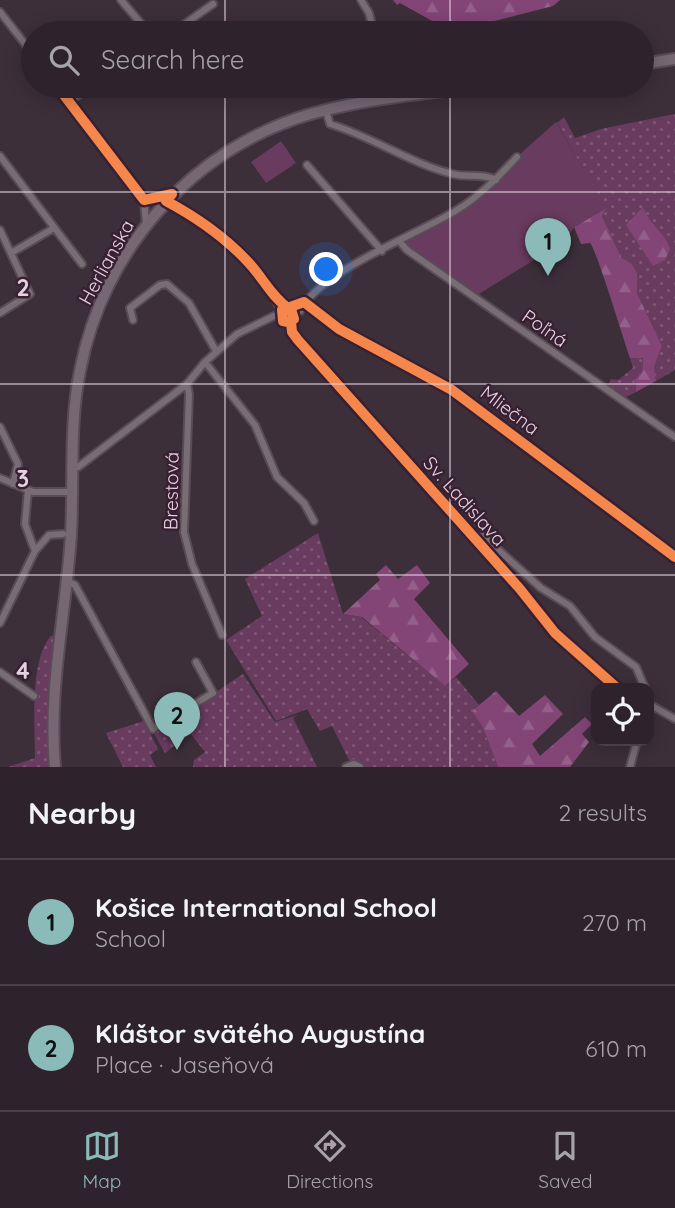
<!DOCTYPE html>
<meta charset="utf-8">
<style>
body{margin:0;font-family:Quicksand,sans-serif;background:#3a2f38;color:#f1f3f6}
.controls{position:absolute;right:21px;bottom:21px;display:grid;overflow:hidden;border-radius:14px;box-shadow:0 4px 18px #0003}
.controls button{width:63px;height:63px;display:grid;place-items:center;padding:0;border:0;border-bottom:2px solid #494048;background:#2e232c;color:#f1f3f6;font:35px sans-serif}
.you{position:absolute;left:327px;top:270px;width:24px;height:24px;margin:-18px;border:5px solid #fff;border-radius:50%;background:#1a73e8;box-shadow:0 0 0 10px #1a73e833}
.badge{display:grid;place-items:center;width:46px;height:46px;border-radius:50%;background:#8bbbb9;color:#111;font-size:23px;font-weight:700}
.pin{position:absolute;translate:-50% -58px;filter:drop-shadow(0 2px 4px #0008)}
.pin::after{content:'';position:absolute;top:37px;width:24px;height:21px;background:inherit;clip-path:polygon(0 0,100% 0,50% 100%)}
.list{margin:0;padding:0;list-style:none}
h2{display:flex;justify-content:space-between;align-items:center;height:91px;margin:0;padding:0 28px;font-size:30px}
h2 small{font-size:23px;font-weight:400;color:#a7a4a9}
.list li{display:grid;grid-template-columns:46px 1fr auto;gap:21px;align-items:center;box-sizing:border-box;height:126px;padding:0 28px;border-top:2px solid #494048}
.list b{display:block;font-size:26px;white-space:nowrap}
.list p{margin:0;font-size:23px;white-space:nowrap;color:#a7a4a9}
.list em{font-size:23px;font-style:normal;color:#a7a4a9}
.icon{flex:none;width:38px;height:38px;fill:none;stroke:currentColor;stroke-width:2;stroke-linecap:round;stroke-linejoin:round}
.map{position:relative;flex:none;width:675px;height:767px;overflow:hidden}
.search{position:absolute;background:#2e232c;box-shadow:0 4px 18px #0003;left:21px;right:21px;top:21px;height:77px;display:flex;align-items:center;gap:18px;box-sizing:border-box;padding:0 24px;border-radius:38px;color:#a7a4a9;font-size:26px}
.sheet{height:343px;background:#2e232c}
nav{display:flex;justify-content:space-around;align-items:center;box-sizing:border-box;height:98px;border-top:2px solid #494048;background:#2e232c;font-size:19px;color:#a7a4a9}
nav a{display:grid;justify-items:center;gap:4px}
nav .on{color:#8bbbb9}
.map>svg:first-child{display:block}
.grass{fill:url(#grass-dots)}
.forest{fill:url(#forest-firs)}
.park{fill:#693b5f}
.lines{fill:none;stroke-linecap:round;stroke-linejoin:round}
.street-casing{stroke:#594c56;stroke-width:10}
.primary-casing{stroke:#594c56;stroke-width:14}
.street{stroke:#786d75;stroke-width:6}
.primary{stroke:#766773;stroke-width:10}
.cycleway-casing{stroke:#381f32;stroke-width:15}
.cycleway{stroke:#f5874c;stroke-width:10}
.grid{fill:none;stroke:#e3d3df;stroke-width:2;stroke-opacity:0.55}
.labels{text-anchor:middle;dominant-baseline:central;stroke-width:5;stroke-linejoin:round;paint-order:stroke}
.street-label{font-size:19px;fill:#e3d3df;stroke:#381f32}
.grid-label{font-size:23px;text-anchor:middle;font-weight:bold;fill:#e3d3df;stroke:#381f32;stroke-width:5;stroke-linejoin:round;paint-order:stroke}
</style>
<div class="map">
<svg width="675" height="767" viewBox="0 0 675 767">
<defs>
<pattern id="grass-dots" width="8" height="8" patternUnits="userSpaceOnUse" patternTransform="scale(1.75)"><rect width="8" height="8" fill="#693b5f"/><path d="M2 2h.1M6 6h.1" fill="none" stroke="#7e5676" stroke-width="1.8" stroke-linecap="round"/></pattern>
<pattern id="forest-firs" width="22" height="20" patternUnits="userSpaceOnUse" patternTransform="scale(1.75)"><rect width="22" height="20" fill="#824576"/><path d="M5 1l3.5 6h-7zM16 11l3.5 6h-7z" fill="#945f89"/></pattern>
</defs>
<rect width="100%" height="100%" fill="#3d2f3a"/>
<!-- grass -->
<path class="grass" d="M675,114V370L656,381L654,367L662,346L637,293V273L632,264L621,257L602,216L605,208L557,123L564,117L575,138L601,129Z
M630,358H643L642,372L635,379L636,392L626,397L608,385L611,379L618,380L633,368Z
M318,533L343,614L361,617L445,686L456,677L479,705L472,711L483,728L498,767H363L357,762H350L332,726L320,731L307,709L276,721L226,640L262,616L245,579Z
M52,635L55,640L48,696L50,767H8L35,758C35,727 29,658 52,635Z
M243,674L275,722L298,715L293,718L317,767H193L194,760L205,752L191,734L165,753L154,733Z
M144,721L158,749L150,755L156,767H123L106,733Z"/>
<!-- forest -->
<path class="forest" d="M393,0H560L553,6L452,32L400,3L397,5Z
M643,207C649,225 666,233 670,249L665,260L653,266L626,225Z
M606,208L602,216L621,257L632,264L637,273V293L662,346L654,367L656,381L636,392L635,379L642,372L643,358H630C624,341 596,248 590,243L581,244L574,227Z
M386,565L398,579L417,565L430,583L414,599L469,664L445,686L362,617L343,614L380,580L376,574Z
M496,691L519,716L545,695L563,714L532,744L540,756L585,717L592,724L582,734L589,742L570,767H498L483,728L472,711Z"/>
<!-- park -->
<path class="park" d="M556,122L606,208L574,227L565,241L474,297L400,242L456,211Z
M281,141L296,163L266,183L251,162Z"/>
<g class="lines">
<!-- street casing -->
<g class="street-casing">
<path id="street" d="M121,0L149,33
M361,0L369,13L374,33
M0,12L33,54
M172,33L213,4
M57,86L144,200L146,224
M381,86L382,99
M69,101L92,86
M326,111L330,124C373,137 411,164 453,174C467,178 484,173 496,180
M0,156L82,264
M307,165L382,251
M144,200L172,194
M168,202C215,228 258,262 281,311
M0,230L30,294L0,313
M400,242L407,250L675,437
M11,253L54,228
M291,309L294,319L288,322L283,321L282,310L304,302L339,329L452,390L675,557
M300,311C321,270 415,236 457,210C480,196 498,177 517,157
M133,320L130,308L160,285L167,284L189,303L216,351
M284,321L520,589L555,633L617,688
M205,362L255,425L277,477L304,503L314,521
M187,384L189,394L184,532L192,564L222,635
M0,427L18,464L13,484
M78,467L187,384L205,362L237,334L280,313
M0,478L33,492H72
M28,490L25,524L35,551
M483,536L541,588L570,606L595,637L636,667L645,688
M67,581L75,585L153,729L213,693L196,662
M0,623L35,551L49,535L63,534
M0,672L34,696
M649,704L675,719
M346,767L354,764L360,767
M630,767L637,741"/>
</g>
<!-- primary casing -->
<g class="primary-casing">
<path id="primary" d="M642,64L675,59
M55,767C48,688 66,613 71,535C74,480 69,424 80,371C103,249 193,147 314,113C369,98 429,93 486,86"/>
</g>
<!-- street -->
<use href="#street" class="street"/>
<!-- primary -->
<use href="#primary" class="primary"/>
<!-- cycleway casing -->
<g class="cycleway-casing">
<path id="cycleway" d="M57,86L144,200L172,194
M172,194L166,201C196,217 225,237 249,263C263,278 271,296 288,308
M291,309L294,319L288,322L283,321L282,310L304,302L339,329L452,390L675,557
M291,321L292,332L298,340L520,589L555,633L617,688"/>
</g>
<!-- cycleway -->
<use href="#cycleway" class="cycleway"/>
</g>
<!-- grid -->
<path class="grid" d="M225,0V33M450,0V33M225,86V767M450,86V767M0,192H675M0,384H675M0,575H675"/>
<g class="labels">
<!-- street labels -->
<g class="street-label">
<text transform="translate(106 262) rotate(-61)">Herlianska</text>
<text transform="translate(545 328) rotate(35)">Poľná</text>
<text transform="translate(510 410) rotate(37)">Mliečna</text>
<text transform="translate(171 491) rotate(-89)">Brestová</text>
<text transform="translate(465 501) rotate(48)">Sv. Ladislava</text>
</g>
</g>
<g class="grid-label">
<text x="23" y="296">2</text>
<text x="23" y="487">3</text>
<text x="23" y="679">4</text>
</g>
</svg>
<div class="controls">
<button><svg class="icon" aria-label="locate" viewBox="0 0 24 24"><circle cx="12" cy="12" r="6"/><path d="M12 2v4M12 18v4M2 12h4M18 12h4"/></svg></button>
</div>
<div class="you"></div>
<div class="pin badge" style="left:548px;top:276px">1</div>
<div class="pin badge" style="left:177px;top:750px">2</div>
<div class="search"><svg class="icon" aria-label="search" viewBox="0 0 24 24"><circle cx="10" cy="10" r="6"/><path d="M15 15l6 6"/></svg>Search here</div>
</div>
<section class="sheet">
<h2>Nearby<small>2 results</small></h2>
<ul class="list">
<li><span class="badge">1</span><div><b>Košice International School</b><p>School</p></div><em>270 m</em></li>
<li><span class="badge">2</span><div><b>Kláštor svätého Augustína</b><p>Place · Jaseňová</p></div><em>610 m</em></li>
</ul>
</section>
<nav>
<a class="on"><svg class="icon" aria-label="map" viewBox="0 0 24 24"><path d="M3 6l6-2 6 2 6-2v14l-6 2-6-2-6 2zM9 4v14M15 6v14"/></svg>Map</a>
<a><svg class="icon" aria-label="directions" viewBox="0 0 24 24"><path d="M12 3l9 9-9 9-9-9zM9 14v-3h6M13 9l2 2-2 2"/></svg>Directions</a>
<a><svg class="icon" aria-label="saved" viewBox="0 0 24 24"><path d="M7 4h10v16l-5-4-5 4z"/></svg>Saved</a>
</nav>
